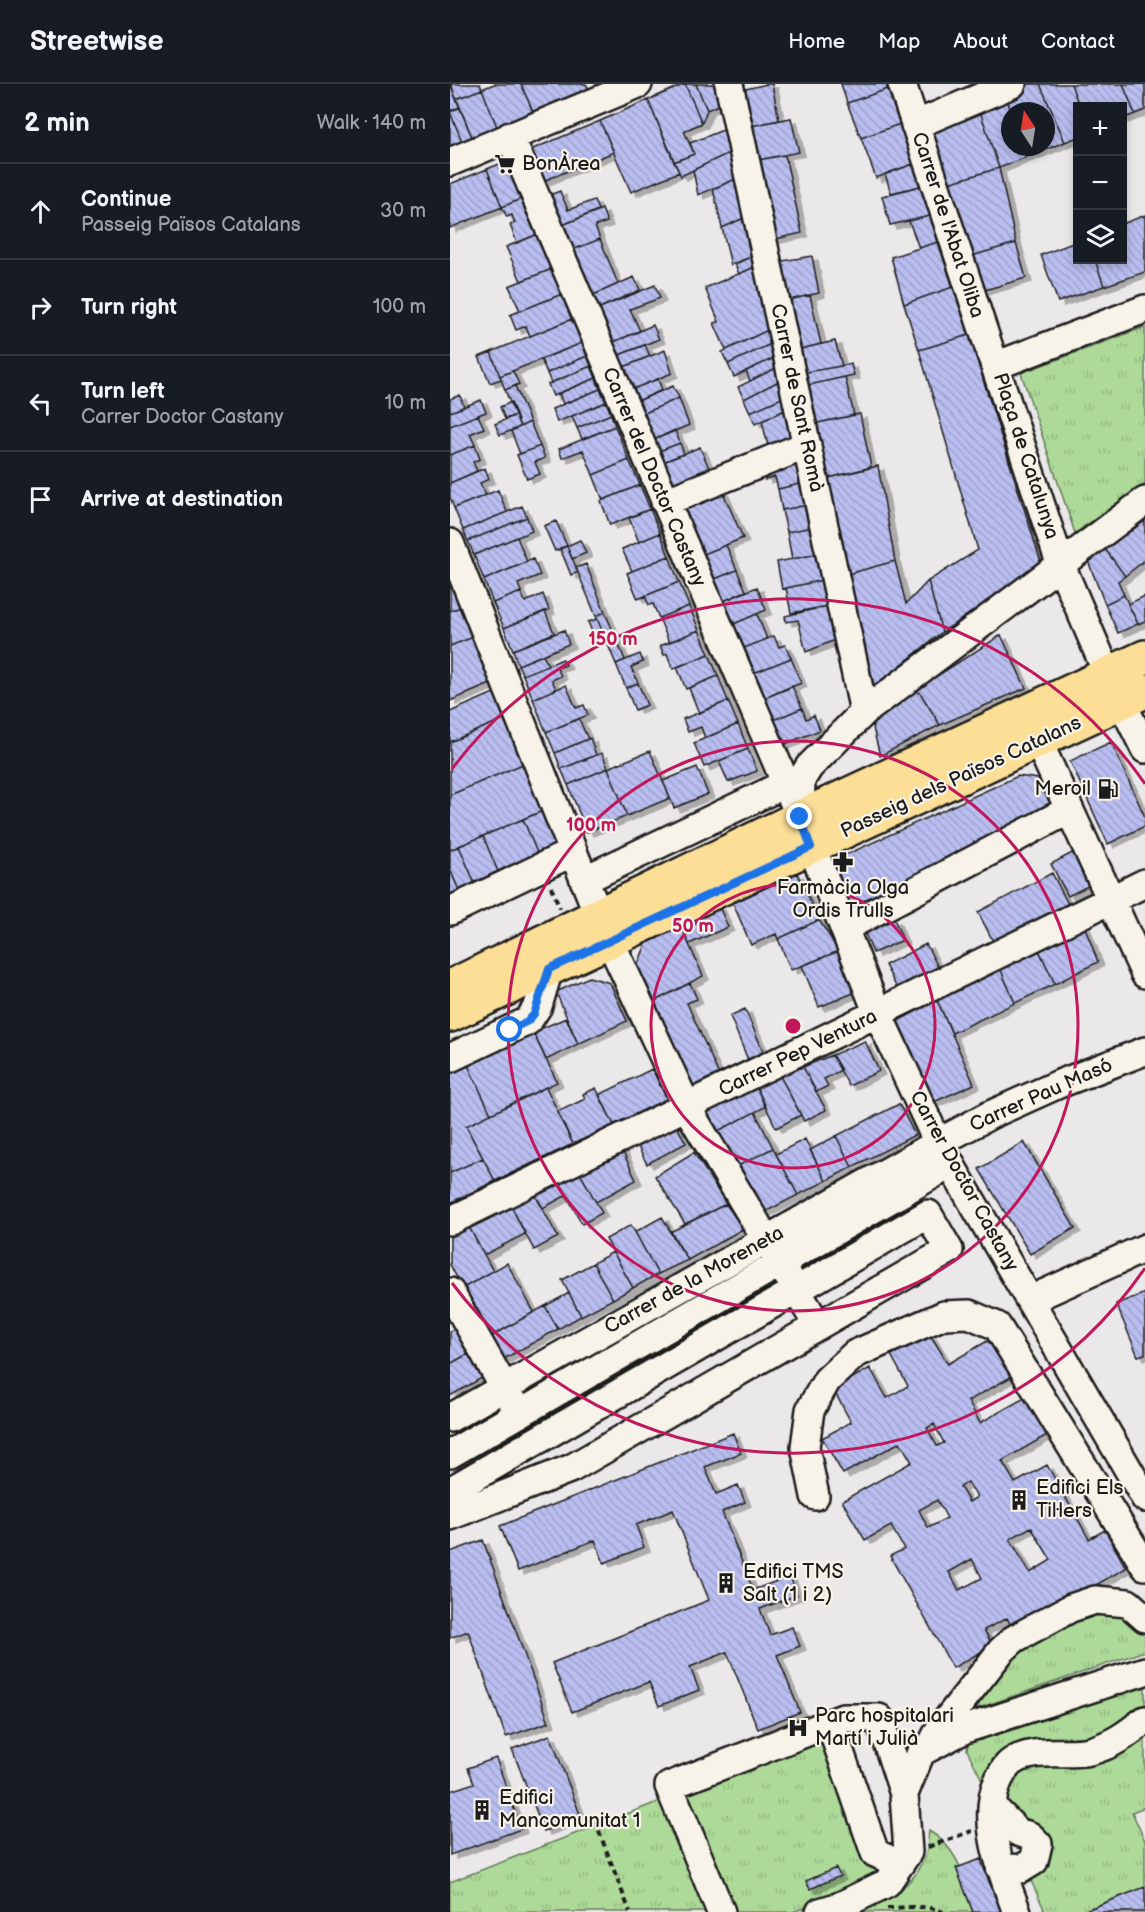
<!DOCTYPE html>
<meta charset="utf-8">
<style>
body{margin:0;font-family:"Balsamiq Sans",sans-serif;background:#242831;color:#f1f3f6}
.controls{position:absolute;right:18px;top:18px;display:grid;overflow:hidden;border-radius:0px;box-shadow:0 3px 9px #0003}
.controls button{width:54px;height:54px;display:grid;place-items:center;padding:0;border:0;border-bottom:2px solid #363941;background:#171b24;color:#f1f3f6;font:30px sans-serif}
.compass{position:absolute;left:551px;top:18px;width:54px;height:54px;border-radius:50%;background:#171b24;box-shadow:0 3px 9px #0003;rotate:348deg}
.stop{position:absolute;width:18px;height:18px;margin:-14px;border:4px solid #1a73e8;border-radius:50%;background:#fff}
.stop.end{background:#1a73e8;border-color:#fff;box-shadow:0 2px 6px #0008}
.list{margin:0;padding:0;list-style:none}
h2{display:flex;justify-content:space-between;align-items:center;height:78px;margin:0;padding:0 24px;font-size:26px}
h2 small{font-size:20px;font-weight:400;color:#9ea1a6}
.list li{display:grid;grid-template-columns:39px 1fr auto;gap:18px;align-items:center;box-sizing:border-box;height:96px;padding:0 24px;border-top:2px solid #363941}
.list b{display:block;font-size:22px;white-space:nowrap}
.list p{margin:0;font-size:20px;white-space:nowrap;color:#9ea1a6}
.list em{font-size:20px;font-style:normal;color:#9ea1a6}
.icon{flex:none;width:33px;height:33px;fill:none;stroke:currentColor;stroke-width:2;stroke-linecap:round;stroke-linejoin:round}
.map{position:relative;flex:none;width:695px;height:1828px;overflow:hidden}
header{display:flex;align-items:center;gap:36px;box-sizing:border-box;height:84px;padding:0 30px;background:#171b24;border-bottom:2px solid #363941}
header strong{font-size:28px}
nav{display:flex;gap:33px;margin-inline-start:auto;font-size:21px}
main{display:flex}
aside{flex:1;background:#171b24}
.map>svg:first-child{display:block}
.grass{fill:url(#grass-tufts);stroke:#647b5a;stroke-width:1.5}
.building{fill:url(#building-back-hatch);stroke:#1c1c1c;stroke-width:1.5;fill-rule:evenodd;filter:url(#shadow)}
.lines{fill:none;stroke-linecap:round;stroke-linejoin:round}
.minor-casing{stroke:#1c1c1c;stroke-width:32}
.major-casing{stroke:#1c1c1c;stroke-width:38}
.path{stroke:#1c1c1c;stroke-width:4;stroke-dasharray:6 4.5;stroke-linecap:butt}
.minor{stroke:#f7f3e8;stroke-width:27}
.major{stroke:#fcde96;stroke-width:33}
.route{stroke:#1a73e8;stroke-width:8}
.ring{fill:none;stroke:#c2185b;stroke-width:3}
.labels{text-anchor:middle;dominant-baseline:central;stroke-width:4.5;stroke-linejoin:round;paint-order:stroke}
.poi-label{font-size:20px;fill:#1c1c1c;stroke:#f7f3e8;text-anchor:start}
.street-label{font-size:20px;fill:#1c1c1c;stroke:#f7f3e8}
.centre{fill:#c2185b;stroke:#f7f3e8;stroke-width:3}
.ring-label{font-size:18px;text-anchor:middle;font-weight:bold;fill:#c2185b;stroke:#f7f3e8;stroke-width:4.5;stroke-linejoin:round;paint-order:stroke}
</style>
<header>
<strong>Streetwise</strong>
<nav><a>Home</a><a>Map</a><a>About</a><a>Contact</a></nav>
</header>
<main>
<aside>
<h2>2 min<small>Walk · 140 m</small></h2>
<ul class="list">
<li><svg class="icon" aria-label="ahead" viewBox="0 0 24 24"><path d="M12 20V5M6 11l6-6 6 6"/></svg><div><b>Continue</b><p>Passeig Països Catalans</p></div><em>30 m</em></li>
<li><svg class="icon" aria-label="right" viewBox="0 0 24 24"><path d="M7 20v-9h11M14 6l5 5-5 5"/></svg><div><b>Turn right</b></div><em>100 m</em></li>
<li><svg class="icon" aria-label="left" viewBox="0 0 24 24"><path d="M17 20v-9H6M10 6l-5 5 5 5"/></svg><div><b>Turn left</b><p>Carrer Doctor Castany</p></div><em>10 m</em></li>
<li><svg class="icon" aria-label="arrive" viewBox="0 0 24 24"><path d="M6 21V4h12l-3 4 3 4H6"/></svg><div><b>Arrive at destination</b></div></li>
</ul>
</aside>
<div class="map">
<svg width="695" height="1828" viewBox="0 0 695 1828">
<defs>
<pattern id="grass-tufts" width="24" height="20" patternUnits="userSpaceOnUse" patternTransform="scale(1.5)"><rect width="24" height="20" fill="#adda99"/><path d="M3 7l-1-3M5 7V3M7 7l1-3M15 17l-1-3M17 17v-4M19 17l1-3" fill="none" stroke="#94ba83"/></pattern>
<pattern id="building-back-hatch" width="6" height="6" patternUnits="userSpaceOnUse" patternTransform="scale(1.5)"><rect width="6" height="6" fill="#b9bdef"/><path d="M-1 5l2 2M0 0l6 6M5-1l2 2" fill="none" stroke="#9ea2cc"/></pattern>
<filter id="shadow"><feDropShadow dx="6" dy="4" stdDeviation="0" flood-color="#0004"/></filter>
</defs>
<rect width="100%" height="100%" fill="#ebe8e9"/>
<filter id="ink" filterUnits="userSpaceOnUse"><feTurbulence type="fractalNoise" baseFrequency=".0167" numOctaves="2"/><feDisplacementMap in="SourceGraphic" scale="12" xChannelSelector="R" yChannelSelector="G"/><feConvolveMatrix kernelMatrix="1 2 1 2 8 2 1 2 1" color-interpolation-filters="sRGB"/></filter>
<g filter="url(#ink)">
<!-- grass -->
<path class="grass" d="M695,243V400L625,449L571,289Z
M632,1527L675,1530L695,1545V1567L511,1630L558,1571Z
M695,1593V1629L641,1656L535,1702L517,1666L519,1654Z
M369,1649L434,1789L359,1823L342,1828H279L233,1710Z
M695,1651V1723L682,1728L695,1757V1803L630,1828H588L594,1825L577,1788L594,1776L552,1723L565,1683Z
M217,1716L262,1828H0V1798L205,1719Z
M479,1747C494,1756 503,1767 510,1783L507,1784L523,1828H387L422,1815L448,1809L465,1791L476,1771Z"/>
<!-- building -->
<path class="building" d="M0,0L10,23L0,27Z
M1,0H30L32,5L6,15Z
M44,0H71L83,28L47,43L32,5Z
M71,0H136L139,5L83,28Z
M235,0L252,39L234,47L244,70L224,78L198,16Z
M235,0H246L257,26L252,39Z
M246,0H268L273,19L257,26Z
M317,0H322L329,36L296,43L287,7Z
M391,0H436L438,5L397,19Z
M580,0H590L615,58L579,72L576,63H596V27H561L555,10Z
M590,0H621L629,22L628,53L615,58Z
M621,0H673L685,30L672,35V22H629Z
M673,0H695V26L685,30Z
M32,5L47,43L22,53L6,15Z
M438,5L450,40L411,54L397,19Z
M555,10L561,27L560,63H576L579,72L549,84L528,21Z
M198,16L229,88L181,108L150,37Z
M528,21L549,84L492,101L472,44Z
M10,23L22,53L12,57L0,28Z
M0,28L12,57L0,62Z
M341,34L349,68L303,77L296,43Z
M150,37L164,68L91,98L78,67Z
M450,40L463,80L426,94L411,54Z
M278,44L283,67L231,92L224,78L244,70L240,59Z
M283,67L288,94L248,111L243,86Z
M335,71L352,149L321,156L303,77Z
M57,77L73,114L52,123L37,85Z
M463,80L470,102L441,109L435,90Z
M549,84L566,159L518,173L492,101Z
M37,85L52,123L0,144V100Z
M288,94L296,133L272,144L263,105Z
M470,102L480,132L440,141L432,112Z
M110,107L118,126L144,116L148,126L110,142L97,112Z
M73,114L88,150L67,159L60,141L65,139L62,131L57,133L52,123Z
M152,125L157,138L145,142L150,155L120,167L110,142Z
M695,131V188L654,202L645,176H672V140Z
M480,132L488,158L469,164L459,137Z
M296,133L305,171L281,181L272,144Z
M88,150L102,185L71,197L56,163Z
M150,155L168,200L139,213L120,167Z
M628,157V176H645L654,202L608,218L591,171Z
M488,158L503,203L454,220L441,173Z
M566,159L576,194L528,208L518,173Z
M305,171L307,182L289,190L285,180Z
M362,172L369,209L335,217L326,178Z
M307,182L320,245L276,266L264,239L269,238L255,204Z
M102,185L112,210L70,227L59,202Z
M184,193L190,206L145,226L139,213Z
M205,201L210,214L180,225L190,247L159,260L145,226Z
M503,203L519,251L469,266L454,220Z
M112,210L122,235L80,252L76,242L66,246L60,231Z
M360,211L371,260L346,266L335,217Z
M122,235L132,259L50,292L41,268Z
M203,241L209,255L164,273L159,260Z
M320,245L323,259L278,280L272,268Z
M519,251L592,481L492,548L478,497L528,466L469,266Z
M385,257L392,282L351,289L346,266Z
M132,259L137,272L97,289L91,275Z
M323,259L326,273L284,293L278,280Z
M195,261L200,272L169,285L164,273Z
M215,266L222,289L178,307L169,285Z
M41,268L51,295L40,299L29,273Z
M137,272L141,282L101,299L97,289Z
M326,273L328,283L300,297L296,287Z
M401,280L404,291L354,302L351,289Z
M141,282L146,294L103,312L98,300Z
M328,283L331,296L294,315L288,303Z
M63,287L69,300L55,306L50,292Z
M395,293L404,331L363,340L354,302Z
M146,294L150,305L113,320L109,309Z
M208,295L212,306L183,319L178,307Z
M331,296L334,313L300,328L294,315Z
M65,302L80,338L70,343L55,306Z
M223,302L229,314L188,332L183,319Z
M150,305L156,318L107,338L102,325Z
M10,311L14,323L0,328V315Z
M334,313L337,325L305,340L300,328Z
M229,314L239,341L199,358L188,332Z
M31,316L36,328L0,342V328Z
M61,318L66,331L55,335L50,323Z
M156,318L161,330L127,344L122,332Z
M337,325L343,355L318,362L312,337Z
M161,330L165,342L132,355L127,344Z
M410,330L421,383L375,395L363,340Z
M28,331L34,344L20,350L25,361L0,371V342Z
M66,331L70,343L50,351L45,340Z
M80,338L90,362L70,370L61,347Z
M165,342L179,376L143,391L133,366L112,374L109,365Z
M225,346L230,359L204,369L199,358Z
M230,359L234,370L208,380L204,369Z
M25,361L30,375L23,378L27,387L0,399V371Z
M90,362L95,374L85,378L90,390L77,395L67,371Z
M250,363L261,389L219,406L208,380Z
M349,374L354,399L328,405L325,393L315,396L314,389Z
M179,376L190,401L153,416L143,391Z
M428,382L445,477L398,490L375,395Z
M35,384L39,395L30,399L36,411L4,424L0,413V399Z
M354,399L358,421L332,426L328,405Z
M190,401L200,425L160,441L151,417Z
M271,404L293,454L249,472L228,422Z
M48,406L57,428L13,446L4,424Z
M358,421L363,443L337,448L332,426Z
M72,422L77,433L18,457L13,446Z
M200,425L210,449L189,458L179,434Z
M77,433L82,447L24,471L18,457Z
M106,437L117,462L105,467L94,442Z
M695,437V476L675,492L655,465Z
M363,443L368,470L342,475L337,448Z
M210,449L219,472L182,487L172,465Z
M67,453L77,478L34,496L24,471Z
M130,456L136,469L122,475L117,462Z
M276,461L287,486L260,497L249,472Z
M117,462L128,488L121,491L110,464Z
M655,465L675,492L668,497L674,511L655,520L638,477Z
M368,470L373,496L332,505L327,478Z
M219,472L229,498L188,515L177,489Z
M83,475L90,491L68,500L71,508L43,519L34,496Z
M445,477L456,520L478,497L492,548L424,603L398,490Z
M136,480L155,528L146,532L126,484Z
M287,486L296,507L269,519L260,497Z
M2,495L13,522L0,527V496Z
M373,496L378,522L341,529L336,504Z
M229,498L239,522L209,534L203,520L199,521L195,512Z
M307,503L316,526L279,542L269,519Z
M71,508L75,518L93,510L99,526L54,544L43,519Z
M674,511L688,540L668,549L655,520Z
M695,512V537L688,540L678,520Z
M13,522L26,552L0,562V527Z
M239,522L249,546L219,558L209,534Z
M378,522L385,556L356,568L348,536L336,538L335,532Z
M95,527L104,549L63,566L54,544Z
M155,528L175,576L166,580L146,532Z
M307,530L317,555L289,566L279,542Z
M147,535L152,546L143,550L138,538Z
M114,546L119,560L68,581L63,566Z
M249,546L259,570L223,585L217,570L214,571L210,562Z
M551,551L576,604L490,641L471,610L465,606Z
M26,552L45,598L0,617V562Z
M324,552L329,563L335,561L341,574L299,591L289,566Z
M190,570L193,578L181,583L188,599L176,604L166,580Z
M259,570L268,592L236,605L227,583Z
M93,571L98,581L73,591L68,581Z
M341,574L351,599L310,616L299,591Z
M113,575L116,581L107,584L111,592L102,596L106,605L83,615L73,591Z
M268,592L278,617L249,629L239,604Z
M188,599L197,621L185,626L176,604Z
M116,601L126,624L134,621L138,631L96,648L83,615Z
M342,602L352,624L319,638L310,616Z
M465,606L471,610L490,641L430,672L421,636Z
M46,608L56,634L0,658V628Z
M278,617L288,640L255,654L251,643L238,648L233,635Z
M352,624L356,635L364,631L370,646L330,662L319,638Z
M56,634L75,679L0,711V658Z
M129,635L138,655L105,669L96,648Z
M288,640L298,665L254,683L244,659Z
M140,654L146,671L111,685L105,669Z
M661,658L695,733V742L658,760L620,677Z
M298,665L307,687L278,698L269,677Z
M200,667L220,714L177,732L158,684Z
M152,669L158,684L118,701L111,685Z
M75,679L95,726L0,766V711Z
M247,683L258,710L224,724L213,697Z
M158,684L177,732L137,748L118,701Z
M568,692L588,695L600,719L402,825L380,778Z
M95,726L112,766L90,776L73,735Z
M73,735L90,776L50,792L33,752Z
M33,752L50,792L26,802L9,762Z
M9,762L26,802L10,809L0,785V766Z
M628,766L646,798L618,812L601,780Z
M0,785L10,809L0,813Z
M347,789L369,836L328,855L326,850L301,861L283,819Z
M602,789L618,820L544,859L528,828Z
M269,822L278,843L239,860L230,840Z
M444,835L453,856L423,869L414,847Z
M369,836L389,867L341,886L328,855Z
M230,840L253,892L203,918L186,885L198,855Z
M634,841L648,878L605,900L588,864Z
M476,860L490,887L449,908L435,881Z
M588,864L605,900L565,919L550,884Z
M389,867L406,908L369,923L352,882Z
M550,884L565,919L502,949L487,916Z
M139,893L160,899L177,937L128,960L106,908Z
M240,899L247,915L237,919L269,991L241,1003L203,918Z
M487,916L524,1000L484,1018L448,937Z
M295,925L314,969L298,976L280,932Z
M116,934L128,960L96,976L83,948Z
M83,948L107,998L41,1030L17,979Z
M415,957L429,987L399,1002L382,971Z
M382,971L391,986L374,995L378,1002L366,1008L353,983Z
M17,979L41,1030L16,1042L33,1074L0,1089V987Z
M353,983L376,1026L354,1037L330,992Z
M202,985L217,1015L164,1041L149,1011Z
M330,992L351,1031L326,1044L306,1002Z
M306,1002L315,1023L268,1047L254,1023Z
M96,1003L123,1060L45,1097L16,1042Z
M146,1004L164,1041L123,1060L107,1028L135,1015L133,1010Z
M449,1020L465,1051L402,1083L386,1052Z
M305,1028L323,1064L286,1083L268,1047Z
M224,1037L236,1059L197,1080L185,1057Z
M386,1052L402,1083L376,1097L360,1066Z
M355,1055L376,1097L348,1111L326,1070Z
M574,1058L625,1144L580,1170L529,1085Z
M323,1064L348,1111L311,1130L286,1083Z
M172,1066L186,1096L146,1118L129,1087Z
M244,1068L276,1120L235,1140L205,1092Z
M33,1074L45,1097L0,1119V1089Z
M129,1087L152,1129L132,1140L109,1097Z
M109,1097L117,1111L93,1124L84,1109Z
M84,1109L108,1153L84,1166L60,1120Z
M60,1120L75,1150L34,1171L18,1141Z
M276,1120L293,1145L238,1176L220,1148Z
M212,1133L238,1176L208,1190L185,1148Z
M18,1141L43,1187L13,1204L0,1181V1150Z
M181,1141L208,1190L183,1204L156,1155Z
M163,1168L183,1204L163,1215L143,1179Z
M57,1179L84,1228L40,1253L13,1204Z
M143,1179L163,1215L131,1232L112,1196Z
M119,1209L131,1232L108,1245L95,1222Z
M695,1209V1270L688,1272L666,1220Z
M95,1222L108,1245L52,1276L40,1253Z
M4,1245L18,1270L0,1280V1247Z
M480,1250L498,1280L539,1256L561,1293L518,1317L530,1339L576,1313L597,1351L552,1377L565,1399L597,1381L639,1455L655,1446L676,1484L601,1526L572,1562L557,1534L534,1546L543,1561L503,1584L440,1472L454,1465L441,1442L415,1456L392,1417L462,1378L450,1358L393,1390L372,1354L401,1338L383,1305L420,1284L437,1314L458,1302L441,1271ZM484,1340L494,1359L487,1362L477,1344ZM518,1398L527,1413L519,1418L510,1403ZM487,1416L497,1434L478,1444L469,1426ZM581,1443L601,1476L580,1489L560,1455ZM522,1475L532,1494L509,1506L499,1488Z
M18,1270L32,1294L0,1312V1280Z
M283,1349L291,1369L255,1383L266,1410L288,1401L295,1418L272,1428L303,1506L340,1492L347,1511L310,1525L320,1551L342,1543L350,1562L327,1571L350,1628L308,1645L277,1568L240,1583L249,1606L209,1622L199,1598L122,1628L102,1579L259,1516L223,1426L186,1441L194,1463L154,1479L145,1456L68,1487L50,1442Z
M33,1456L99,1638L56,1653L18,1547L0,1554V1468Z
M100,1651L131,1733L94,1747L62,1665Z
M46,1674L71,1745L0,1771V1707L24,1699L18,1684Z
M531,1775L532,1779L551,1828H523L506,1784Z
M386,1784L390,1792L360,1805L356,1797Z
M695,1803V1828H630L634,1827Z"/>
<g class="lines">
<!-- minor casing -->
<g class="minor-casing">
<path id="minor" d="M279,0L414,628
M452,0L610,479L658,591L695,665
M465,41L562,0
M60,52L350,733L428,930L488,1059L695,1414
M0,78L188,0
M545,282L695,225
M215,418L357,361
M0,459L148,830
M588,657L695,890
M350,729L351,696L359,683L414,628L695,417
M134,796L335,700
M0,827L123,768
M394,844L619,726
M160,857L239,1027L368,1242
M0,974L78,937L88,922L99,885
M0,1137L695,799
M0,1208L63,1319
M593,1210L695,1164
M0,1334L488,1059L540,1031L609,1000L695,967
M0,1370L501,1080
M0,1407L478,1130L499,1166L122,1384L0,1432
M365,1412L355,1363L360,1326L377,1296L405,1270L494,1231L519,1230L547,1242L695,1482
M380,1639L425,1769L450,1780
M481,1662L489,1646L551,1567L564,1555L621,1524L645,1516L678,1519L695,1534
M543,1723L568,1748L580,1752L588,1760L584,1777L571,1785L550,1783
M271,1828L219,1702L393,1634H429L454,1710
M370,1828L390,1822L437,1799L458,1768L454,1710L471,1668L515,1645L695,1587
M567,1828C552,1789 530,1735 549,1695C554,1686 557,1679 567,1675C590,1664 616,1672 640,1667C663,1661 677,1650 695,1636"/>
</g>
<!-- major casing -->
<g class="major-casing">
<path id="major" d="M0,903L350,733L695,573
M0,931L695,607"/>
</g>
<!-- path -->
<path class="path" d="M101,803L110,824
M145,1737L180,1828
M478,1763L522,1747
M437,1824C456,1824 476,1820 493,1828"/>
<!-- minor -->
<use href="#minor" class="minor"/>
<!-- major -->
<use href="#major" class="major"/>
</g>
</g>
<g class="lines" filter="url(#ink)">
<!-- route -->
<path class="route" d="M60,946L78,937L84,930L99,885L361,763L350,733"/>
</g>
<!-- distance rings -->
<g class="ring">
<circle cx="343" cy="942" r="142"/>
<circle cx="343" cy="942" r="285"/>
<path d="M695 1184A427 427 0 0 1 2 1199M2 685A427 427 0 0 1 695 700"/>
</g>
<!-- icons -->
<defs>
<g id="supermarket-bare" transform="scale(1.62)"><path d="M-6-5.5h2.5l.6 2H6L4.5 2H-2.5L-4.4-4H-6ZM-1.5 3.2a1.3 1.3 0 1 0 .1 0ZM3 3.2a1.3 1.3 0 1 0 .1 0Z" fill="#1c1c1c" stroke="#f7f3e8" stroke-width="2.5" paint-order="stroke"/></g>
<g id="fuel-bare" transform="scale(1.62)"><path d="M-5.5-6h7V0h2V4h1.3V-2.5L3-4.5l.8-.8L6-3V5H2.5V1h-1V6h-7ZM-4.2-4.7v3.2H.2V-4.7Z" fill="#1c1c1c" stroke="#f7f3e8" stroke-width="2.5" paint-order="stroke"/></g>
<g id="pharmacy-bare" transform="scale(1.62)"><path d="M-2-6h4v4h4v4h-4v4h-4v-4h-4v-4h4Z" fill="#1c1c1c" stroke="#f7f3e8" stroke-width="2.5" paint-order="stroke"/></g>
<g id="building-bare" transform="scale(1.62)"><path d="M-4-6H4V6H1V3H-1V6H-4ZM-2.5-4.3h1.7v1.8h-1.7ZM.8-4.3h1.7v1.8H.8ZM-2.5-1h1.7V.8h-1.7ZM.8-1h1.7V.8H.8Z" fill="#1c1c1c" stroke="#f7f3e8" stroke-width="2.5" paint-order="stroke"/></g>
<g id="hospital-bare" transform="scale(1.62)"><path d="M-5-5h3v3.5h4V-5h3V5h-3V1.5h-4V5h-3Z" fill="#1c1c1c" stroke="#f7f3e8" stroke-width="2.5" paint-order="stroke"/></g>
</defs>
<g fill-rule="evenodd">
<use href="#supermarket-bare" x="55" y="80"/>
<use href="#fuel-bare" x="658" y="705"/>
<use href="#pharmacy-bare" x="393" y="778"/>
<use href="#building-bare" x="569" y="1416"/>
<use href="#building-bare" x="276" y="1499"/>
<use href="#hospital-bare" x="348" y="1644"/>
<use href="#building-bare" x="32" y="1726"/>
</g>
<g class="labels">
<!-- poi labels -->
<g class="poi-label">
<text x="72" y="80">BonÀrea</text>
<text x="641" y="705" text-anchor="end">Meroil</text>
<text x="393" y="804" text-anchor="middle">Farmàcia Olga<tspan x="393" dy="23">Ordis Trulls</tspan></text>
<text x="586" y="1404">Edifici Els<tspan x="586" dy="23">Til·lers</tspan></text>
<text x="293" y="1488">Edifici TMS<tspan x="293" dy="23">Salt (1 i 2)</tspan></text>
<text x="365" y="1632">Parc hospitalari<tspan x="365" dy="23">Martí i Julià</tspan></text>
<text x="49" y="1714">Edifici<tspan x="49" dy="23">Mancomunitat 1</tspan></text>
</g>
<!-- street labels -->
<g class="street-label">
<text transform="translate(498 141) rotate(72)">Carrer de l'Abat Oliba</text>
<text transform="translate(347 314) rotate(78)">Carrer de Sant Romà</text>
<text transform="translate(576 372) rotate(72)">Plaça de Catalunya</text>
<text transform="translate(204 393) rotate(67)">Carrer del Doctor Castany</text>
<text transform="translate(511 693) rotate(-25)">Passeig dels Països Catalans</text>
<text transform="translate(348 969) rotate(-26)">Carrer Pep Ventura</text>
<text transform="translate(591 1011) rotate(-24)">Carrer Pau Masó</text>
<text transform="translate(514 1097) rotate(61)">Carrer Doctor Castany</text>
<text transform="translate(244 1196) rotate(-29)">Carrer de la Moreneta</text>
</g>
</g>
<circle cx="343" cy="942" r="9" class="centre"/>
<g class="ring-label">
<text x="163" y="561">150 m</text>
<text x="141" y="747">100 m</text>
<text x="243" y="848">50 m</text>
</g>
</svg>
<div class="controls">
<button>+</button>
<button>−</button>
<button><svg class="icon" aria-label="layers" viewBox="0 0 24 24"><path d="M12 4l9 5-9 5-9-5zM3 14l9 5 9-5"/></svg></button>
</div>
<svg class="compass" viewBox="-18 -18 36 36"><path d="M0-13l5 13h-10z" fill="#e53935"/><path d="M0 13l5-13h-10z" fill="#9ea1a6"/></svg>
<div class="stop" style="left:60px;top:946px"></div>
<div class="stop end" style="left:350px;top:733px"></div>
</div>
</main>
